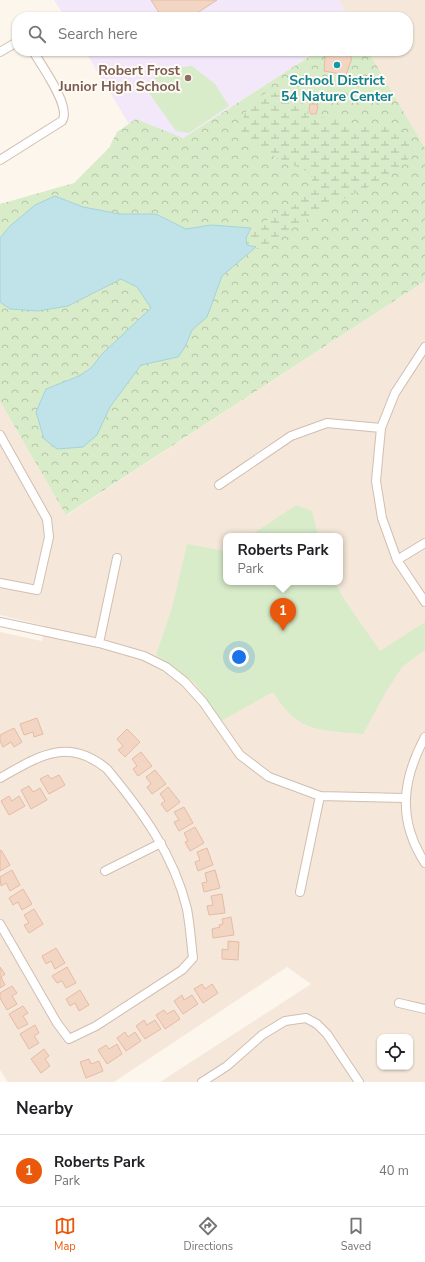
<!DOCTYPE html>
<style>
body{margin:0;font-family:"Nunito Sans",sans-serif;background:#f6f6f6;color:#202124}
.controls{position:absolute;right:12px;bottom:12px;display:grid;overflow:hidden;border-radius:8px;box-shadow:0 1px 3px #0004}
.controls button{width:36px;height:36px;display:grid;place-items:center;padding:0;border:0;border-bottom:1px solid #e0e0e0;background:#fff;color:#202124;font:20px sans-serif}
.you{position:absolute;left:239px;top:657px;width:14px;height:14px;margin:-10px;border:3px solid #fff;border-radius:50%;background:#1a73e8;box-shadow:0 0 0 6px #1a73e833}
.badge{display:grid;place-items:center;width:26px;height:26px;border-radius:50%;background:#ea580c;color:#fff;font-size:13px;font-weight:700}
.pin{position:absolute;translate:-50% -33px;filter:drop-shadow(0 1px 2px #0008)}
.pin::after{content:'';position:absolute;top:21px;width:14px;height:12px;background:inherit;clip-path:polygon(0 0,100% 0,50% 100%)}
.popup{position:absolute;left:223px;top:533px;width:120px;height:52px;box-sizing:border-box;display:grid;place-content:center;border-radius:8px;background:#fff;filter:drop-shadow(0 1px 3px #0005);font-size:13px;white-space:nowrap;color:#757577}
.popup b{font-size:15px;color:#202124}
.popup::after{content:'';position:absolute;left:50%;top:100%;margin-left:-8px;border:8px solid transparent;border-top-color:#fff}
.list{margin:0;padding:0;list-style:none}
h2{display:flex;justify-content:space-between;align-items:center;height:52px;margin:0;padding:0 16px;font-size:17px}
h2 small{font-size:13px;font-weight:400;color:#757577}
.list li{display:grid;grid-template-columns:26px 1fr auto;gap:12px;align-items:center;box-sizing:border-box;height:72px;padding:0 16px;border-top:1px solid #e0e0e0}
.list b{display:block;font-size:15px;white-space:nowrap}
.list p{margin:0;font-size:13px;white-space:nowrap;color:#757577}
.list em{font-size:13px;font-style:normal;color:#757577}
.icon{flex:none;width:22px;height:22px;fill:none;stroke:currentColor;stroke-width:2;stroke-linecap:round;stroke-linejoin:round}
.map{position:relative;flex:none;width:425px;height:1082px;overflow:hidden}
.search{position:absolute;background:#fff;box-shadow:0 1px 3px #0004;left:12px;right:12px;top:12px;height:44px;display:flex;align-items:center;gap:10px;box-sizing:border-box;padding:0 14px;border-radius:16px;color:#757577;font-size:15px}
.sheet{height:124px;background:#fff}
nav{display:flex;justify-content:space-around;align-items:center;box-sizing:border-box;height:56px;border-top:1px solid #e0e0e0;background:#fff;font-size:11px;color:#757577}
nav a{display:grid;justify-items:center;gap:2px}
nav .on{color:#ea580c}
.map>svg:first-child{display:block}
.residential{fill:#f5e8da;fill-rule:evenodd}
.education{fill:#f3e8fa}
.forest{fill:url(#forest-crowns)}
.wetland{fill:url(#wetland-marsh)}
.green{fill:#d8ecc9}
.water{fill:#bfe3e8;stroke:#a5d3da}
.building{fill:#f3d5c3;stroke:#e6bba3}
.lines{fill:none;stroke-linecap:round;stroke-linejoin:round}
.street-casing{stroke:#d1beb0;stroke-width:10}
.street{stroke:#fff;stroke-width:8}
.culture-dot{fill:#0f9aa8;stroke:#fffaf3;stroke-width:1.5}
.education-dot{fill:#8d6e63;stroke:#fffaf3;stroke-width:1.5}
.labels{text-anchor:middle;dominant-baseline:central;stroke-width:4;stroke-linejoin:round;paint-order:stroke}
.education-label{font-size:14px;font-weight:bold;fill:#785e54;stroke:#fffaf3;text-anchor:end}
.culture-label{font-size:14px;font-weight:bold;fill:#0d838f;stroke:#fffaf3}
</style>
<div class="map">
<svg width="425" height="1082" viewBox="0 0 425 1082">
<defs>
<pattern id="forest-crowns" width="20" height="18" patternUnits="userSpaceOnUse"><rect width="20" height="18" fill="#d8ecc9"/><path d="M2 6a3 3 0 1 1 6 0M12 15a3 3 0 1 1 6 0" fill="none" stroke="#b4c2a5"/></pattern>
<pattern id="wetland-marsh" width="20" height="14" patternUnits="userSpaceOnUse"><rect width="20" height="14" fill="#d8ecc9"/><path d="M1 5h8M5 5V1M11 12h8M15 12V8" fill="none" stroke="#b4c2a5"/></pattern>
</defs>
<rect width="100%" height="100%" fill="#fdf6ec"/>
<!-- residential -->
<path class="residential" d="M339,0H425V148L368,51H408V17H348Z
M425,281V1082H160L311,984L287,967L114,1082H8L0,1070V632L42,641L45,626L0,615V401L67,515ZM226,536H340V582H226ZM380,1037H410V1067H380Z"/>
<!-- education -->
<path class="education" d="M54,0H339L348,17H65Z
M85,51H318L150,159Z"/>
<!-- forest -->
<path class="forest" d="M318,51H368L425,148V281L66,515L0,401V204L74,183L109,148L117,132L136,119L183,138Z"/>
<!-- wetland -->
<path class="wetland" d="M268,92L287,94L302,101L309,116L334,119L355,128L378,125L399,128L409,135L413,147L407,162L381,181L347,197L281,234L272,245L263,249L247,246C246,240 247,233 251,228C254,225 261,223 265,221C283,212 315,199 312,175C297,163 251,152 244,135C241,130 243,126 243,120C246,106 256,98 268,92Z"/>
<!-- green -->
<path class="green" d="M192,66L215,84L229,106L189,133L176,131L144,86L167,69Z
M296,505L312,511L318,536H250Z
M187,544L226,551V582H335L344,599L380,651L425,622V650L403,666L387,690L363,734C345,732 318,732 302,723C289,716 280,703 273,692L221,721L195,683L156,655L172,608Z"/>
<!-- water -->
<path class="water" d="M55,196L83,207L120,214H156L186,229L211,225L251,228L246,238L247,245L256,247L222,276L207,317L192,330L185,347L178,357L141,365L110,407L97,435L83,447L57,449L44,439L36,412L46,389L79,376L91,368L102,354L151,308L137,287L121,279L68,306L38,311L10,309L0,302V238L10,226L35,205Z"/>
<!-- building -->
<path class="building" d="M151,0H217L191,17H162Z
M322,51L346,52L352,58L346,75L324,71L325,57Z
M310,104H316L318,107L316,114H311L309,110Z
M37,718L43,734L34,737L33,732L24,735L20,724Z
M14,728L22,742L14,747L11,742L3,747L0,741V735Z
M127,729L140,742L125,757L118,750L123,746L117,739Z
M141,752L152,766L138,776L133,769L137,766L132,759Z
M155,770L166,784L152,794L147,787L151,784L146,777Z
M48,775L51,779L59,775L65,785L49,794L40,779Z
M29,786L33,792L40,788L47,800L31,809L21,790Z
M168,787L180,802L167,812L161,804L165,801L160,794Z
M9,796L12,801L19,796L25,806L9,815L1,801Z
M184,807L193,823L179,831L174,822L179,820L174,812Z
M195,827L204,843L190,851L185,842L188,841L184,833Z
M207,848L213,865L198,871L195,862L200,860L197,852Z
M1,850L10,865L0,871V851Z
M12,870L20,885L10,891L6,883L1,886L0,877Z
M215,870L220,888L204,892L202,883L207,882L205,873Z
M23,889L32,904L22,910L18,902L13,905L9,898Z
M222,894L225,913L209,915L207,906L213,905L211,896Z
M34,909L43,924L29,933L24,925L29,923L24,915Z
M231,917L234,935L213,938L212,929L220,927L219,925L223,924L222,919Z
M228,941L239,942L238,960L222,959V949L228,950Z
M56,948L65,963L55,969L51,961L46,964L42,956Z
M0,967L5,974L1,977L5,985L0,988Z
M67,967L76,983L66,988L62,981L57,983L52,976Z
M202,984L205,989L212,984L218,993L203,1003L194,989Z
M12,986L17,993L12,996L17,1004L7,1010L0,998V993Z
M80,990L89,1005L79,1011L75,1003L70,1006L66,999Z
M182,995L184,1000L192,995L198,1004L183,1014L174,1001Z
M23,1006L28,1013L23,1016L28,1024L18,1029L9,1014Z
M164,1010L167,1014L174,1010L180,1019L165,1029L156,1015Z
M144,1020L147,1025L155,1020L161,1029L145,1039L136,1026Z
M35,1025L39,1033L34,1036L39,1043L29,1049L20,1034Z
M125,1032L128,1037L135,1032L141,1041L126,1051L117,1038Z
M117,1044L122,1054L107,1064L98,1050L106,1045L109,1049Z
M44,1049L49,1056L45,1059L50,1066L41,1073L31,1059Z
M89,1059L91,1064L99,1061L103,1071L86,1078L80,1062Z"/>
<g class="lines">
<!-- street casing -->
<g class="street-casing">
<path id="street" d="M0,52L17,42
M0,160L62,121C72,107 41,65 33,51
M425,347L395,393L381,428L376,481L382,518L397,560L425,602
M0,435L47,519L49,537L37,590L0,583
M219,485L291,436L327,423L381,428
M397,560L425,543
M0,622L99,643L144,656L166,667L185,682L203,702L240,755L269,777L320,796L404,798
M99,643L117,558
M425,737C402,780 397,820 425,863
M0,778C38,757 67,736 107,769C142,811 174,855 187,909C190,925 191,942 193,958L182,970L96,1026L69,1039L57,1023L0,924
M105,871L161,843
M300,892L320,796
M399,1003L425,1009
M202,1082L227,1066L262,1035L285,1021L306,1018L317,1024L327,1034L359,1082"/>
</g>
<!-- street -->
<use href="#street" class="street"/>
</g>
<!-- markers -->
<circle class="culture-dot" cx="337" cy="65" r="4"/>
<circle class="education-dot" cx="188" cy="78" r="4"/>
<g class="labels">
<!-- education labels -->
<g class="education-label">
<text x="180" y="70">Robert Frost<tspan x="180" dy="16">Junior High School</tspan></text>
</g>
<!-- culture labels -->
<g class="culture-label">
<text x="337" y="80">School District<tspan x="337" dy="16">54 Nature Center</tspan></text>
</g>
</g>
</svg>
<div class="controls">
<button><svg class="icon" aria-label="locate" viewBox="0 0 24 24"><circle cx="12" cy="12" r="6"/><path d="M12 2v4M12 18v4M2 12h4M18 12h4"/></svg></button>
</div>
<div class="you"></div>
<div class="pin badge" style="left:283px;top:631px">1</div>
<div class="popup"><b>Roberts Park</b>Park</div>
<div class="search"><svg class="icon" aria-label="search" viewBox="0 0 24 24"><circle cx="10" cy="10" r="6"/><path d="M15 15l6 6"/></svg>Search here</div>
</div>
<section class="sheet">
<h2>Nearby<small></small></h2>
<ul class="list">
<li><span class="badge">1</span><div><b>Roberts Park</b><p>Park</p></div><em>40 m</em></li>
</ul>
</section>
<nav>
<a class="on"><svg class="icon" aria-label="map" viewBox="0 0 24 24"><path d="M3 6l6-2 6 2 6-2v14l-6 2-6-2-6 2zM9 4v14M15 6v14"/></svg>Map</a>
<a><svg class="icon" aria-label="directions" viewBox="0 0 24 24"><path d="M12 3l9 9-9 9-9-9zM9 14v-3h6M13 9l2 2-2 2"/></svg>Directions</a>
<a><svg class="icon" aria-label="saved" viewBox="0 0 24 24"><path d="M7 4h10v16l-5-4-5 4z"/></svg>Saved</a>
</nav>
